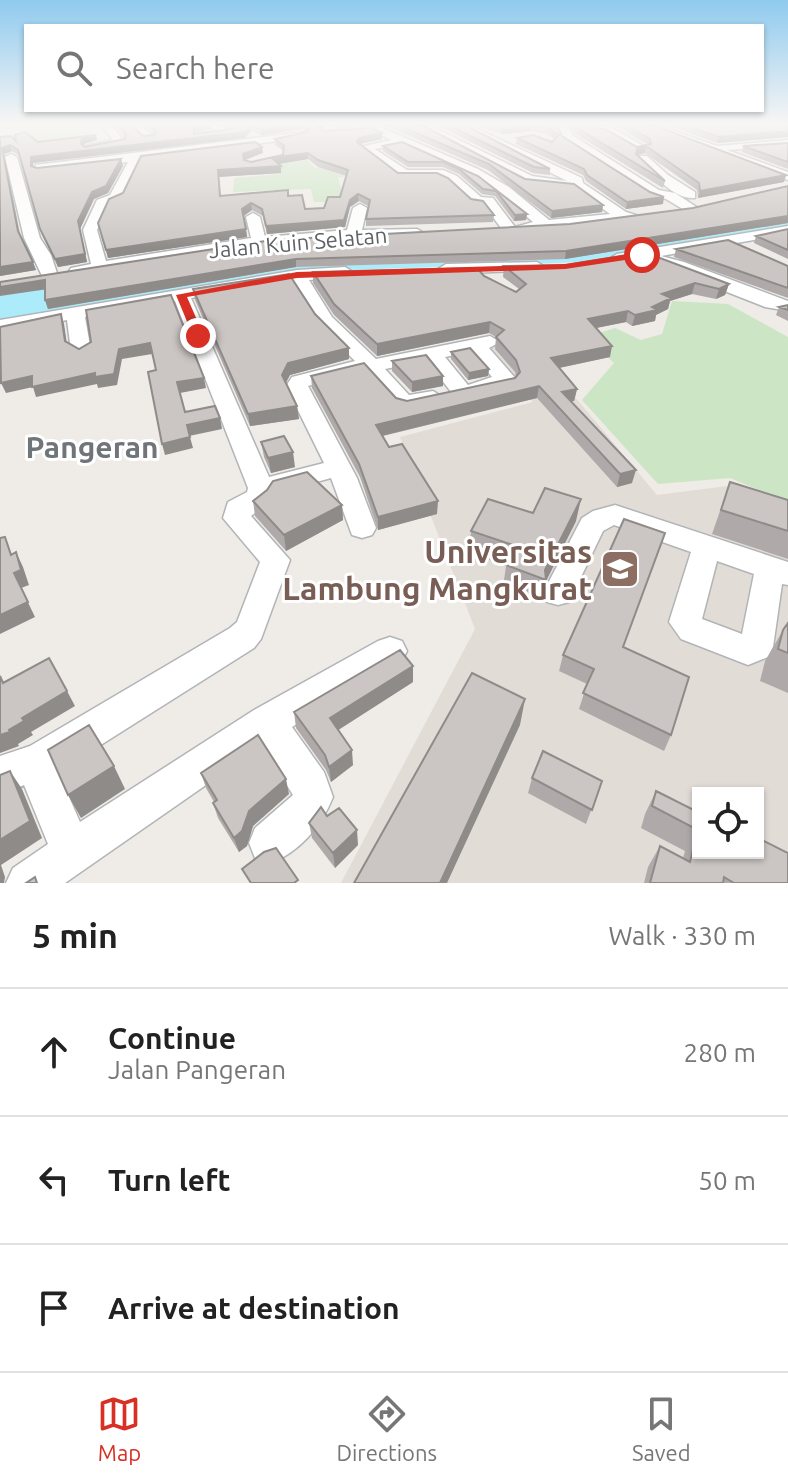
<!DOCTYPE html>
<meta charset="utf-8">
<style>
body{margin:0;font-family:Ubuntu,sans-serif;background:#f2f2f2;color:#222}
.controls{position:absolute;right:24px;bottom:24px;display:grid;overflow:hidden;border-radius:0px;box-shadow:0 2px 6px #0004}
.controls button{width:72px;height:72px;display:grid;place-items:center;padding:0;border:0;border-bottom:2px solid #e0e0e0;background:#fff;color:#222;font:40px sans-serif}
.stop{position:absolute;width:24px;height:24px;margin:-18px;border:6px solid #d93025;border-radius:50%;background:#fff}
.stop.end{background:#d93025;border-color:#fff;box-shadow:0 2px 8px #0008}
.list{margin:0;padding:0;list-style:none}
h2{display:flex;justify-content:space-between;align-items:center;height:104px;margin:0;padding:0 32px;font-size:34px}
h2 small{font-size:26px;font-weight:400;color:#767676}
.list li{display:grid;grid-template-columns:52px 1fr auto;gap:24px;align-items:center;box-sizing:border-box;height:128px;padding:0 32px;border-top:2px solid #e0e0e0}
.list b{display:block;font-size:30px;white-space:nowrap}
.list p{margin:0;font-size:26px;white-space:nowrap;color:#767676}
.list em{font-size:26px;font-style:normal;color:#767676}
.icon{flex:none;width:44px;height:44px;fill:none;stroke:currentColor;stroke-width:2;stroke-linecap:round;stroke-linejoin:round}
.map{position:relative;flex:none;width:788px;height:883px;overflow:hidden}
.search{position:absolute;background:#fff;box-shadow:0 2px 6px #0004;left:24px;right:24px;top:24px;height:88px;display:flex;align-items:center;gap:20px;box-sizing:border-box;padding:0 28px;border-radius:0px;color:#767676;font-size:30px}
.sheet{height:488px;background:#fff}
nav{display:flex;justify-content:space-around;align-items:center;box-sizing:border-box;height:112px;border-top:2px solid #e0e0e0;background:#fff;font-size:22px;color:#767676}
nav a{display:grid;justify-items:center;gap:4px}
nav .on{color:#d93025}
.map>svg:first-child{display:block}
.education{fill:#e2dcd7;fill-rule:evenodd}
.green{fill:#cce5c4}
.water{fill:#abebfa}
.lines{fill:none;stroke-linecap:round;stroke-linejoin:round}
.minor-casing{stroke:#b1b5b8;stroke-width:3}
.minor{fill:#fff;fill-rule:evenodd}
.wall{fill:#afaaa9;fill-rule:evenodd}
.shaded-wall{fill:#8e8b89}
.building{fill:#cbc6c4;stroke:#8e8b89;stroke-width:2;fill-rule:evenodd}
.route{fill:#d93025}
.labels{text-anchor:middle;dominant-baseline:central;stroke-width:6;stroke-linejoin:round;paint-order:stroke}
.far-street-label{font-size:22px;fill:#5e6366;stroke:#fff}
.quarter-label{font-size:30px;font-weight:bold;fill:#6f7578;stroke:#fff}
.near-education-label{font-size:32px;font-weight:bold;fill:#785e54;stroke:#fff;text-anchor:end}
</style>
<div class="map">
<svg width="788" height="883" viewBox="0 0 788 883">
<rect width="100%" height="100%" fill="#efebe6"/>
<!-- education -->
<path class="education" d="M515,333L575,397L657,495L727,486L788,510V883H341L475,629L400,437L533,402L475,341ZM698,793H758V853H698Z"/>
<!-- green -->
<path class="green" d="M0,125H89L93,140L23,149L0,156V149L27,145L23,131L3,133Z
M307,160L315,168L346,164L355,174L338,178L342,191L341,202H314L311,189L233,192L234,178L279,174L280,164Z
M672,301L728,304L788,337V502L730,478L658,484L582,400L614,363L586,337L615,328L641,340L662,334Z"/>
<!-- water -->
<path class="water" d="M788,201V227L583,262L344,270L0,321V289L424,236Z"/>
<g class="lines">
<!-- minor casing -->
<g class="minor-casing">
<path id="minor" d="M101,125H111L125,142L124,144L86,150V146L113,140Z
M130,125H140L155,138L146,140Z
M210,125H221L230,133L197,138V134L216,131Z
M417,125H429L532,176L567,181L457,125H469L582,178L583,183L626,212L639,216L632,220L504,232L484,205L473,204L449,182L437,177H400L360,147L391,140L373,131L340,134L335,131L340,128L378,126L478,169L509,187L549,220L610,214L574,188L526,183ZM402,144C454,168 489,184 533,222L515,227L493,198L481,197L457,176L443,170H407L375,149Z
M548,125L569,128L572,135L659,190L675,193L698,208L686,211L666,199L650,196L563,139L560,132Z
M580,125L611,127L647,148L637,150L605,132L591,131Z
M644,125H657L717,146L788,140V146L727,150L788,172V180Z
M302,132L306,133V137L140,160L122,199L109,204L97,230L106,261L251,238L246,217L253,213L260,217L265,237L347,230L353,208L360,204L367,208L362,230L417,229L424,233L422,236L254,247L77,276L69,271L71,268L91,264L83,230L97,200L110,195L128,162L39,172L35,171V165Z
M11,154L17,157L40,238L51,255L58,276L56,280H44L24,238L5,157Z
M639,156H647L668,175L695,192V198C674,200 653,174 639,160Z
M788,226V234L661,256L684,262L788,301V311L765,307L643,259L617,264L609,259L617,254Z
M537,262L545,267L543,270L446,274L438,269L446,264Z
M345,267L353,272L351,276L309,280L332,317L376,359L490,336L500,342L489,348L517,380L514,385L463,399L455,397L427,361L385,369L409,395L433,391L444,398L441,403C394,414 394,405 365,371L308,386L357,478L376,528L372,535L362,538L352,535L331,478L273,494L268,503L251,516L290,560L261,639L254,648L58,772L80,822L254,710L378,641L390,637L402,641L407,651L402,661L292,727L324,772L333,797C321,827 300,851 270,864L255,858L249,843L255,828L293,795L262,746L65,883H6L13,868L48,844L24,785L0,795V756L30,746L230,628L237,622L260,562L223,518L228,502L247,492L248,488L175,301L85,317L91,351L81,357L71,351L67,320L0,332V320L297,270ZM293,282L318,324L355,361L292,377L286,386L324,463L269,477L191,298ZM471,352L492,377L468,385L445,357Z
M615,505L788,562V585L782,584L773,647L768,657L748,665L681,639L669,622L691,552L614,525L603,531L569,602L558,605L547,602L543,593L582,518L593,511ZM717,561L754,574L742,634L702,619Z"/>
</g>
<!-- minor -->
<use href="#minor" class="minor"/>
</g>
<!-- wall -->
<path class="wall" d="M114,124H130L143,136L155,135L144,124H209L210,129L195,132V134L228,130L224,124H355L326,126L321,130L322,131L382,139L360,144L398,173L471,199L494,215L493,222L366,226V219L368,206L359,201L350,207L345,227L267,234L263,216L252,210L244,216L247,237L108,258L98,223L109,199L263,153L245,160L251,162L283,155L284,151L275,145V139L307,132L302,129L262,135L251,131L245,138L33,163V167L37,168L121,159L123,166L108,193L94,199L80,229L87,262L58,267L43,237L20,156L12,151L4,154L20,235L36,270L0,276V137L16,141L97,140L84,144L85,147L125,139L126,138ZM308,159L318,167L347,176L340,197L324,208L305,209L288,196H221L218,177L281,173V166L278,164Z
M382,124H420L525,179L603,205L602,212L551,218L488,170Z
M435,124H463L550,169V175L533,173Z
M472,124H552L562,136L663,204L626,209L586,181L583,175L516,144L517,138L552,142L555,139L547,134L531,131L502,134Z
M565,124H584L637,147L647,144L613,124H650L786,175L784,182L698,198L697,190L645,153L637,155L665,181L663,188L574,133L569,125Z
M665,124H788V137L717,143Z
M402,142L478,176L527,214L526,220L514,221L495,196L482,194L459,174L443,167H408L383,151V146Z
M788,143V169L742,152L743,146Z
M788,186V223L565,259L296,267L48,309L45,300V289L0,287L570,224L693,208Z
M788,229V259L754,243L756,236Z
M676,249L788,266V298L674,257Z
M504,266L729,284L725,295L716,299L692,294L670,301L668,309L656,315L655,321L632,326L626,322L596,328L610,357L559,368L577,389L574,401H571L632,483L617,487L537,398L383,436L389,447L437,514L378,530L360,477L312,388L311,376L407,401L515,378L516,377L515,372L495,349L496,337L489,333L377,356L334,315L313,283V272L484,276L516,292L519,289L503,277Z
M193,289L315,314L349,359L290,375L286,383L297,406L299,419L250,426L195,300Z
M788,305V321L776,315L779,307Z
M451,352L489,369L488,376L468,380L451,359Z
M392,361L443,386L412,392L392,371Z
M261,442L295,467L271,473L264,457Z
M730,482L788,500V559L712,534Z
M253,501L342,505L343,520L286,551L255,516Z
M533,513L576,521L545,583L541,601L503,587L506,566L469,553L471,531Z
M788,623V693L760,681L765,661L783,630Z
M624,648L671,735L664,751L579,709L587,684L559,671L563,655Z
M413,682L338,730L353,765L331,782L326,770L296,728L294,712Z
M201,773L289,794L253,826L247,846L239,852L218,818L213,803L214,802L206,788Z
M532,778L602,781L586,824L528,793Z
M656,791L788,883H644L648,867L660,846L683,858L685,851L641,828L645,814Z
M327,816L358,845L335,868L312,838L309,823Z"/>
<!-- shaded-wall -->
<path class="shaded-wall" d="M203,124H209L210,129L195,132V138L251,126V131L245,138L33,163V173L31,166V157L195,138L194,126Z
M294,124H301L302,129L262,135L261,129Z
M319,124H326V126L318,131V126Z
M532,125L531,131L502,134V129Z
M788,131V137L717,143L719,137Z
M382,133V139L359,144L357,142L359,138Z
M96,135L97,140L84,144L83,150L81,144L82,138Z
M10,145L12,151L4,154L21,239L2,148Z
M646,146L645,153L636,155L637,149Z
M262,147L263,153L244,160L243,154Z
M308,153V159L273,165L272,158Z
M121,159L123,166L108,193L94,199L80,229L87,262L58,267L55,259L78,221L92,192Z
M281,166V173L218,177V170Z
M786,175L784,182L698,198L700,191Z
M358,194L359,201L350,207L345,227L267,234L266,226L350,200Z
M664,197L663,204L626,209L627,202Z
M251,203L252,210L243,216L242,209Z
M603,205L602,212L551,218L552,211Z
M527,214L526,220L514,221L515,215Z
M788,216V223L565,259L566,251Z
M246,229L247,237L108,258L106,250Z
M296,259V267L48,309L45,300Z
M33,262L36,270L0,276V267Z
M45,280L48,289L0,296V287Z
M695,283L692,294L670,301L668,309L656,315L655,321L632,326L635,315L652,307L662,294Z
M729,284L725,295L716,299L719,289Z
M628,311L626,322L586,330L588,319Z
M61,314L64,324L68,351L65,341Z
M490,322L489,333L377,356V344Z
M150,343L152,354L122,359L117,385L98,388L97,384L36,397L33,387L6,393L1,383L32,376L95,373L119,349Z
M612,346L610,357L549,370L551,358Z
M349,348V359L290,375L283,387L282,375L288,363Z
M489,369L488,376L468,380L469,373Z
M443,376V386L412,392V382Z
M204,378L206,388L180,393L177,382Z
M539,386L537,398L377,437L376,425Z
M577,389L574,401L560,404L562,392Z
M297,406L299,419L250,426L248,414Z
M220,418L222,429L189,436L187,425Z
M190,437L193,448L165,455L162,444Z
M293,452L295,467L271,473L268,458Z
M636,470L632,483L617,487L620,474Z
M581,499L576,521L545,583V570Z
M438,501L437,514L378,530V517Z
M342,505L343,520L286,551L284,535Z
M16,552L23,567L29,585L21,588L35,617L0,634V615L14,573Z
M413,666V682L332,734L330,718Z
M67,691L75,706L31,732L33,735L18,744L19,746L0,753V735L9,730L22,718Z
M525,699L520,725L447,883H440Z
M352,750L353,765L331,782L329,767Z
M114,766L125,789L81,818L68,795Z
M10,771L22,789L42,838L1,865L5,877L4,883H0V840Z
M286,779L289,794L253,826L247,846L239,852L234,838L249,811Z
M357,830L358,845L335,868L333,853Z"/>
<!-- building -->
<path class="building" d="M118,124H130L143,136L154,135L157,132L149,124H203L194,126V134L232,129L228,124H294L261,129L251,126L245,132L31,157V166L37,168L121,159L106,186L92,192L78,221L85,254L55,259L40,229L18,150L10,145L2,148L18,231L33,262L0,267V137L11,136L16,141L15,135L25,132L38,142L96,135L82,138L81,144L85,147L125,139L126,134Z
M303,124H319L318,126L322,131L372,128L382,133L359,138L357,142L398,173H437L448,178L471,199L483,201L494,215L366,219L370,200L358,194L350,200L344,220L266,226L262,209L251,203L242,209L246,229L106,250L98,223L109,199L123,193L141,156L255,142L262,147L243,154L244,160L251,162L283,155L284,146L275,139L307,132L310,129ZM308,153L318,160L348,170L340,197H328L324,208L305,209L302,195L288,196V190L220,196L218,170L281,166L272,158Z
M395,124H420L525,179L574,184L603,205L552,211L489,164Z
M446,124H463L550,169L534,167Z
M490,124H552L558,128L562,136L650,192L664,197L627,202L587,175L584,169L517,138L533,135L552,142L559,135L548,128L532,125L502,129Z
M573,124H584L590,128L605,129L637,147L651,144L650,139L623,124H650L786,175L700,191L699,183L646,146L637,149L636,154L665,181L575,127Z
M682,124H788V131L719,137Z
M402,142L478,176L527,214L515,215L496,191L483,189L459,169L443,162H408L383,146Z
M788,143V162L743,146Z
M788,186V216L566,251L296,259L45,300V280L0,287V282L272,240L570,224L693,208Z
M788,229V250L756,236Z
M728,240L788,266V288L676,249Z
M644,252L729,284L719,289L695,283L662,294L671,298L652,307L657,310L635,315L628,311L588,319L612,346L551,358L577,389L562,392L636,470L620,474L539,386L376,425L389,447L402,444L438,501L378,517L359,464L311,376L364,363L396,398L407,401L515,378L520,372L516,360L496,337L504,330L490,322L377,344L334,304L313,272L477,268L484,276L516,292L526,284L504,266L567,265Z
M289,274L315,314L349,348L288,363L282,375L297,406L248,414L193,289Z
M171,295L204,378L177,382L185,412L215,406L220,418L187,425L190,437L162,444L148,372L156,370L150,343L119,349L114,374L95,377V373L32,387V376L1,383L0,327L61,314L65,341L79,349L91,342L86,310Z
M788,305V310L779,307Z
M470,348L489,369L469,373L451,352Z
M426,355L443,376L412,382L392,361Z
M284,436L293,452L268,458L261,442Z
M307,472L342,505L284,535L253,501L267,490L273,481Z
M730,482L788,500V531L721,510Z
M545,488L581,499L545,570L546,580L506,565L516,546L471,531L488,499L533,513Z
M624,519L665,533L623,647L689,677L671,735L583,693L594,669L563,655Z
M5,537L11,555L16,552L21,570L14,573L28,602L0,615V538Z
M788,623V653L778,649L783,630Z
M400,650L413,666L330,718L352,750L329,767L325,755L294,712Z
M49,658L67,691L22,718L24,721L9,730L10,732L0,735V676L3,683Z
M472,673L525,699L440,883H354Z
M89,725L114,766L68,795L48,750Z
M258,735L286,779L249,811L242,831L234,838L213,803L217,800L201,773Z
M543,751L602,781L592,810L532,778Z
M10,771L30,821L0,840V775Z
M656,791L698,812V853H758V838L788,853V883H734L724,877L723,883H650L660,846L690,862L698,830L652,806Z
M321,807L327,816L339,808L357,830L333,853L309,823Z
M276,848L298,880L294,883H251L242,869L264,852Z
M35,877L37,883H26Z"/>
<!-- sky -->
<linearGradient id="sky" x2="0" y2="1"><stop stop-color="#8fcaef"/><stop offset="0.5" stop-color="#f8f6f4"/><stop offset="1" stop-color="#f8f6f4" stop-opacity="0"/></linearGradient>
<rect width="788" height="248" fill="url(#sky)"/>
<!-- route -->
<path class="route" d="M642,252L645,257L565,269L297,278L187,297L204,336L198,340L193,336L176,295L297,272L565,264Z"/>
<!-- icons -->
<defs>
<g id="university-square" transform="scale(2)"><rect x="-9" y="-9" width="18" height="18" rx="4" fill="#8d6e63" stroke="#fff"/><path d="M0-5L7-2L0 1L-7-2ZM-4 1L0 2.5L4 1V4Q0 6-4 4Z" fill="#fff"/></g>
</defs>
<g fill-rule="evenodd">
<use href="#university-square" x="620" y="569"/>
</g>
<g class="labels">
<!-- far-street labels -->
<g class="far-street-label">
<text transform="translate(298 242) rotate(-5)">Jalan Kuin Selatan</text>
</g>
<!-- quarter labels -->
<g class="quarter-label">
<text x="92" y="447">Pangeran</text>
</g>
<!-- near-education labels -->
<g class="near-education-label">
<text x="592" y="551">Universitas<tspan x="592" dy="37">Lambung Mangkurat</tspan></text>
</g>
</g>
</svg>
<div class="controls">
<button><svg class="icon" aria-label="locate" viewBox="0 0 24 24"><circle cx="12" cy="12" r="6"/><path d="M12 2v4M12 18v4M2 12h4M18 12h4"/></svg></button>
</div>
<div class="stop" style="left:642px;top:255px"></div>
<div class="stop end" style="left:198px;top:336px"></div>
<div class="search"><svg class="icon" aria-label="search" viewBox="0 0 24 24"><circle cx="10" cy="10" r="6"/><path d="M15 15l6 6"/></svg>Search here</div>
</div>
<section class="sheet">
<h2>5 min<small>Walk · 330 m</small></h2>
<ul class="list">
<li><svg class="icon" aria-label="ahead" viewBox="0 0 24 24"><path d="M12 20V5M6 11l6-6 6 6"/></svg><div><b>Continue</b><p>Jalan Pangeran</p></div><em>280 m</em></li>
<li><svg class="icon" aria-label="left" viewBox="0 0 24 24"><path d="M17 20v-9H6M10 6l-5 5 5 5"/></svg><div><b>Turn left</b></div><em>50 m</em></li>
<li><svg class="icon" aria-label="arrive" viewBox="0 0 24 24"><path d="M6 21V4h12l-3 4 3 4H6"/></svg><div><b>Arrive at destination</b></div></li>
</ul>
</section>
<nav>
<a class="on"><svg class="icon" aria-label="map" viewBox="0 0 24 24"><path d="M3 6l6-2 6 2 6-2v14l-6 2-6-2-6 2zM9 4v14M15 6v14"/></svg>Map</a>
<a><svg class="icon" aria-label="directions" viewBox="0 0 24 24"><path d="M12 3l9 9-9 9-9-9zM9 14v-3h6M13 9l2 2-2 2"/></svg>Directions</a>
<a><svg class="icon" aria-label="saved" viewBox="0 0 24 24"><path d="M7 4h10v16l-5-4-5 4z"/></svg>Saved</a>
</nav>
